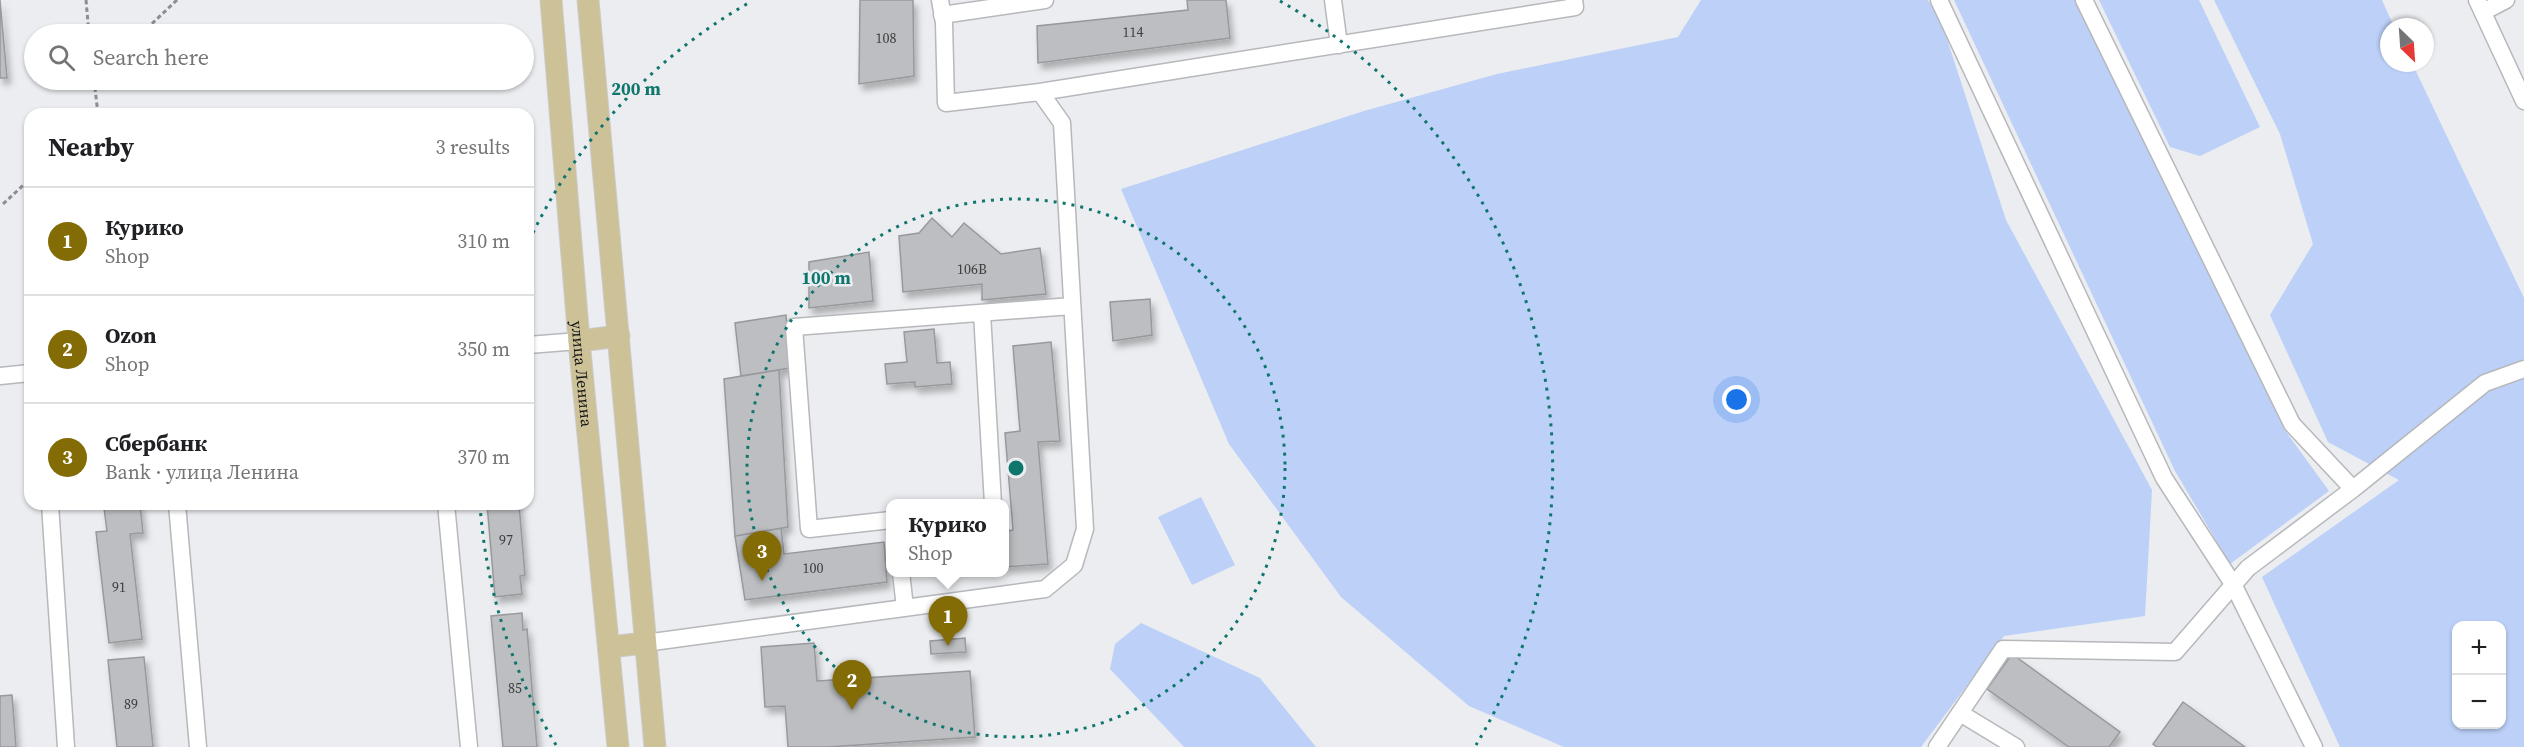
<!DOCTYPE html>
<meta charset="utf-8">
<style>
body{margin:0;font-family:"Source Serif 4",serif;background:#f2f2f2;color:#202124}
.controls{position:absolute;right:18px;bottom:18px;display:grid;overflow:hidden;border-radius:12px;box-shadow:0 2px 4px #0004}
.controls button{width:54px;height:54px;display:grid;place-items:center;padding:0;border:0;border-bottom:2px solid #e0e0e0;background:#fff;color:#202124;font:30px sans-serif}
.compass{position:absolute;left:2380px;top:18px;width:54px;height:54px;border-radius:50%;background:#fff;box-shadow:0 2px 4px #0004;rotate:155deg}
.you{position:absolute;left:1737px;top:400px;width:21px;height:21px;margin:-15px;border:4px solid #fff;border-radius:50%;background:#1a73e8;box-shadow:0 0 0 9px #1a73e833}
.badge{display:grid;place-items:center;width:39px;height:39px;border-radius:50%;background:#836b05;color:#fff;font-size:20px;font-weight:700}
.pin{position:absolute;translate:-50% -50px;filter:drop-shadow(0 2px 3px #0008)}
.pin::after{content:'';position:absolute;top:32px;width:21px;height:18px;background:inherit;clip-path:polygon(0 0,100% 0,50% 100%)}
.popup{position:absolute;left:886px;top:499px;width:123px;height:78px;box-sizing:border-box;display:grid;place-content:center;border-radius:12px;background:#fff;filter:drop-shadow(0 2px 4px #0005);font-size:20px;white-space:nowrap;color:#757577}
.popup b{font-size:22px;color:#202124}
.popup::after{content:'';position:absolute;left:50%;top:100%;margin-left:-12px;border:12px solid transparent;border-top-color:#fff}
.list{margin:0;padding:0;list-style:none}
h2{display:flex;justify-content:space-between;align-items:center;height:78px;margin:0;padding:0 24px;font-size:26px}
h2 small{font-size:20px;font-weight:400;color:#757577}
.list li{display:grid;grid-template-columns:39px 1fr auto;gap:18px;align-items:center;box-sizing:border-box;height:108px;padding:0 24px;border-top:2px solid #e0e0e0}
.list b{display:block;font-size:22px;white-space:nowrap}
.list p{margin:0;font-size:20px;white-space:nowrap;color:#757577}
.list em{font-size:20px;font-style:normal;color:#757577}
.icon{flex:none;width:33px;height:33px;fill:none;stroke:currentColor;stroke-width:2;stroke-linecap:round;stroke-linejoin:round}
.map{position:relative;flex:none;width:2524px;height:747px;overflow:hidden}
.search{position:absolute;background:#fff;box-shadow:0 2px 4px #0004;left:24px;top:24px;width:510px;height:66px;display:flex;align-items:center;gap:15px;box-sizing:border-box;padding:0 21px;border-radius:33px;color:#757577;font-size:22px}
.panel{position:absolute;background:#fff;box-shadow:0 2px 4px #0004;left:24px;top:108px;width:510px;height:402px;border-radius:18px}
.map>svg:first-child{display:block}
.green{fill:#bcd0f8;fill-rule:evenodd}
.building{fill:#bcbec1;stroke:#98999c;stroke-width:1.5;filter:url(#shadow)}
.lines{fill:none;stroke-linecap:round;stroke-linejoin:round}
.minor-casing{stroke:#b6b8bb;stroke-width:19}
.major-casing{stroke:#cbcbcb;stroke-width:23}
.path{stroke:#8c8e90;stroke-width:3;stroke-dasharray:4.5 3;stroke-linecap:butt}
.minor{stroke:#fff;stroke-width:16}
.major{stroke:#cdc198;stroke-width:21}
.ring{fill:none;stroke:#0f766e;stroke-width:3;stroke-dasharray:3 6}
.labels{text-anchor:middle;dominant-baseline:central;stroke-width:5;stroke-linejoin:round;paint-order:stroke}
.number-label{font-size:14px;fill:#3c3d3e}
.street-label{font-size:16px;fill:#111213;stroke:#ebedf0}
.centre{fill:#0f766e;stroke:#ebedf0;stroke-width:3}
.ring-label{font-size:18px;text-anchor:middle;font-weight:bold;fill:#0f766e;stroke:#ebedf0;stroke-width:5;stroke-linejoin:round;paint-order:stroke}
</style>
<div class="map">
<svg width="2524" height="747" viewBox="0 0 2524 747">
<defs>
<filter id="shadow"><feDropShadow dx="3.5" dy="6" stdDeviation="3" flood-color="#0004"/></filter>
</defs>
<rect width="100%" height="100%" fill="#ebedf0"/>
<!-- green -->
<path class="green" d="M1701,0H1928L1942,24L2006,220L2152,490L2145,616L2004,636L1921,747H1564L1469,706L1341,597L1229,444L1121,189L1364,111L1497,74L1678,37Z
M1954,0H2076L2284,429L2329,491L2230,564L2175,471Z
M2099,0H2199L2260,127L2200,156L2170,147Z
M2214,0H2382L2394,27H2389V63H2412L2524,298V747H2340L2262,577L2399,480L2328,442L2270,315L2313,244L2280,134ZM2456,626H2502V724H2456Z
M1201,497L1235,565L1192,585L1158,517Z
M1141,623L1260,678L1316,747H1184L1110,669L1115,644Z"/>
<!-- building -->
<path class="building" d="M0,0L7,78H0Z
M860,0H913L914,76L859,84Z
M1187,0H1226L1230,38L1038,63L1037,26L1188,10Z
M932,218L952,237L964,223L1001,254L1040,248L1046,294L982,300V284L903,292L899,236L919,233Z
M869,252L873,301L809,308V262Z
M1150,299L1152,335L1113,341L1110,302Z
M786,315L790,368L741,376L735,323Z
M934,329L937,363L950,362L952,384L915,387V382L887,384L885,364L907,362L904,332Z
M1051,342L1060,441L1038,442L1048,564L1005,567V531L1013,530L1005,433L1020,431L1013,346Z
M779,370L788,527L735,536L724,379Z
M140,504L143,533L130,534L142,639L109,643L96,532L107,531L104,508Z
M487,504H519L525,575L520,576L522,594L495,597Z
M781,528L784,554L884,542L887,582L745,600L735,536Z
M522,613L523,630L527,629L537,747H503L491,616Z
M965,638L966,652L931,654L930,641Z
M814,643L817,681L970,671L975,737L828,747H788L785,706L765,707L761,647Z
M2012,654L2120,732L2109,747H2069L1987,689Z
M144,657L153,747H117L108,660Z
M12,695L16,747H0V696Z
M2183,702L2245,747H2157L2153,744Z"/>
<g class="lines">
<!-- minor casing -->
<g class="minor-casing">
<path id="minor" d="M1333,0L1339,45
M1939,0L2164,478L2233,584L2314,747
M2084,0L2292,424L2353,489
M2477,0L2524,101
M2483,12L2506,0
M942,15L1045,0
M1040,92L1575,7L1574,0
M982,313L993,504
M528,345L579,341
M0,376L30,373
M50,504L66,747
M177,504L198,747
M446,504L469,747
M891,520L809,529L794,327L1072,306
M901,572L905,608
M645,643L1045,589L1074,565L1085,529L1062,123L1040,92L946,103L944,23L940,0
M1960,713L2016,747
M1937,747L2003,649L2175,652L2248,568L2353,489L2485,383L2524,369"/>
</g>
<!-- major casing -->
<g class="major-casing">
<g id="major">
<path id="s1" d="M551,0L579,341L618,747"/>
<path d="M588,0L655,747"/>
<path d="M579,341L619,336"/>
<path d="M609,647L645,643"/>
</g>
</g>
<!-- path -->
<path class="path" d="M86,0L89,34
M141,34L177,0
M94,80L98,114
M3,204L30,179"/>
<!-- minor -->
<use href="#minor" class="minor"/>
<!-- major -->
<use href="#major" class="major"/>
</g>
<!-- distance rings -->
<g class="ring">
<circle cx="1016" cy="468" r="269"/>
<path d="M556 745A537 537 0 0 1 480 505M529 241A537 537 0 0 1 752 1M1280 1A537 537 0 0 1 1476 745"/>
</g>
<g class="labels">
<!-- number labels -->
<g class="number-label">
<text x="1133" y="32">114</text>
<text x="886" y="38">108</text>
<text x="972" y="269">106В</text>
<text x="506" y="540">97</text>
<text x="813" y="568">100</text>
<text x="119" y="587">91</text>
<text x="515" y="688">85</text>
<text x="131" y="704">89</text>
</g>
<!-- street labels -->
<g class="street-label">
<text stroke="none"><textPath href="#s1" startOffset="375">улица Ленина</textPath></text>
</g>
</g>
<circle cx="1016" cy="468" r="9" class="centre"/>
<g class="ring-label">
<text x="636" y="95">200 m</text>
<text x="826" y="284">100 m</text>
</g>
</svg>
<div class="controls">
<button>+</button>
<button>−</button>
</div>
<svg class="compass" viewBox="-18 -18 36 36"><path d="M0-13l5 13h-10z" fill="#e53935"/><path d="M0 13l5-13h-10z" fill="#757577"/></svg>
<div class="you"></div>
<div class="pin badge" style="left:948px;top:646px">1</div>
<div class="popup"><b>Курико</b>Shop</div>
<div class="pin badge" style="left:852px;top:710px">2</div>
<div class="pin badge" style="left:762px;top:581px">3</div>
<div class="search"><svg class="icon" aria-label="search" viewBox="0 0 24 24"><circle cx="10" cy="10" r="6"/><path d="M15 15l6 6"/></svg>Search here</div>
<section class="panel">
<h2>Nearby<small>3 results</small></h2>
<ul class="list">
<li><span class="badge">1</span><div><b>Курико</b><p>Shop</p></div><em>310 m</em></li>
<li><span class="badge">2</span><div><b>Ozon</b><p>Shop</p></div><em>350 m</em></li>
<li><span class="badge">3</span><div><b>Сбербанк</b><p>Bank · улица Ленина</p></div><em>370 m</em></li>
</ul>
</section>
</div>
